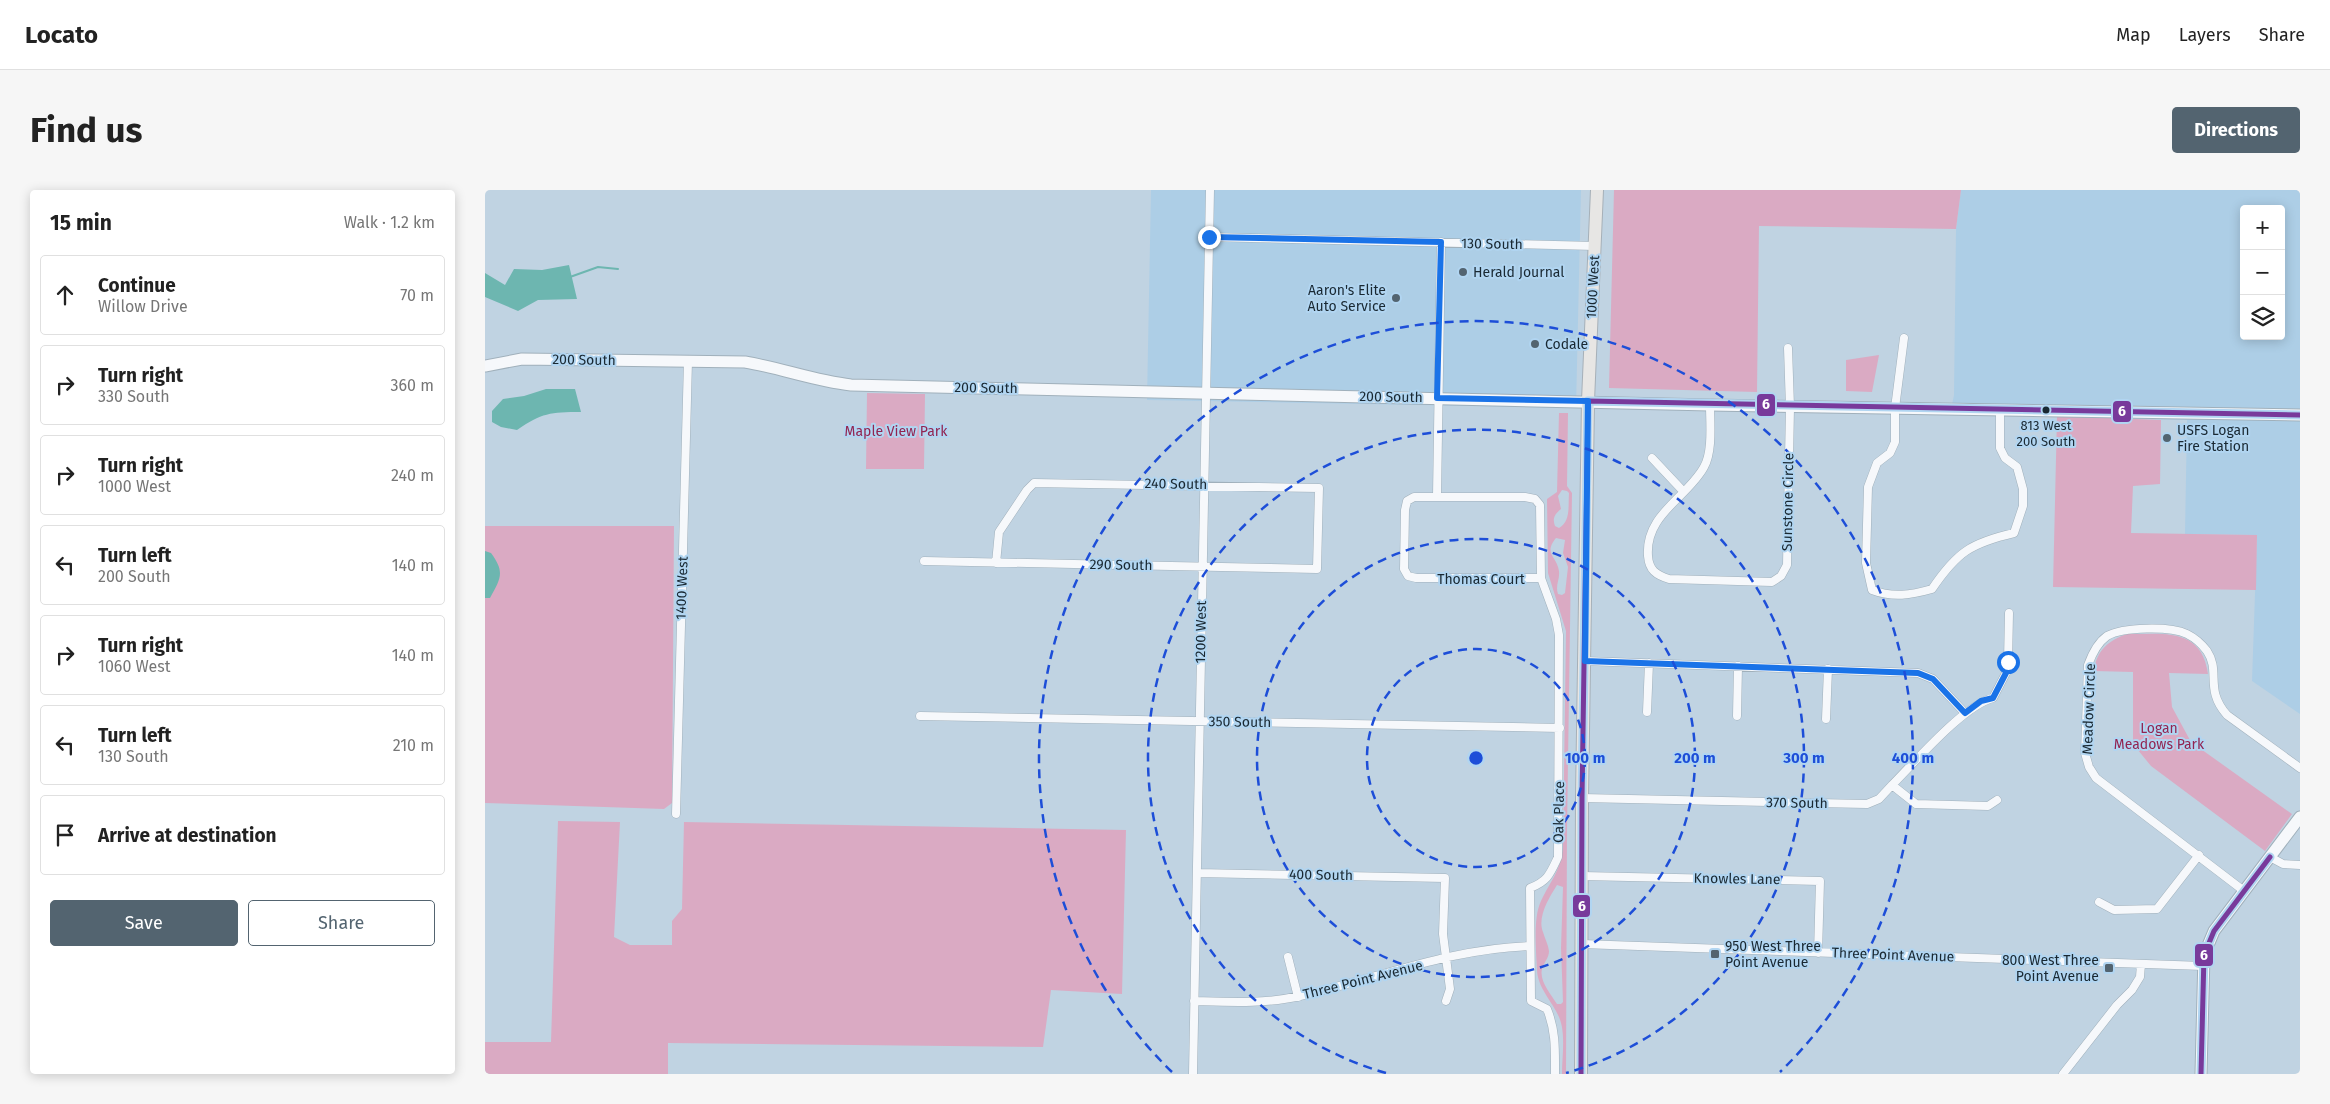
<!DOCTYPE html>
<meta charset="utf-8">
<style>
body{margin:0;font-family:"Fira Sans",sans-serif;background:#f6f6f6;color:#222}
.controls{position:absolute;right:15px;top:15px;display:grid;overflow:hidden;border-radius:5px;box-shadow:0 2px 12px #0003}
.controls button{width:45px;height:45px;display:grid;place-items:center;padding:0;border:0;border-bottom:1px solid #e0e0e0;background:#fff;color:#222;font:25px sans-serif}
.stop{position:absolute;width:15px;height:15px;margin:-11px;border:4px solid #1a73e8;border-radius:50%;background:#fff}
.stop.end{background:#1a73e8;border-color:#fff;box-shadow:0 1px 5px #0008}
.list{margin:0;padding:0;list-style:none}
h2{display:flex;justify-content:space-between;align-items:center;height:65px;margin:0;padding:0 20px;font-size:21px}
h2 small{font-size:16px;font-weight:400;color:#767676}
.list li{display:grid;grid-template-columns:32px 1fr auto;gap:15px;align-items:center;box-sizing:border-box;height:80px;margin:0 10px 10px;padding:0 10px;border:1px solid #e0e0e0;border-radius:5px}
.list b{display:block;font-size:19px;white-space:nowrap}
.list p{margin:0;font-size:16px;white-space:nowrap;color:#767676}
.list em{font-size:16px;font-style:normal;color:#767676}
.actions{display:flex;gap:10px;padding:15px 20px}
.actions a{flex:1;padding:11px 0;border:1px solid #536470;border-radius:5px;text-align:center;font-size:18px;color:#536470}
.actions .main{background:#536470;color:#fff}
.icon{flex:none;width:28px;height:28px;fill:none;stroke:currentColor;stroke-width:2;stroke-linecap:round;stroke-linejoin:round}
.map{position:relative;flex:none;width:1815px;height:884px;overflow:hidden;border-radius:5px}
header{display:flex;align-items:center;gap:30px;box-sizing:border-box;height:70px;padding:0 25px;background:#fff;border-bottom:1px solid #e0e0e0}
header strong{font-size:24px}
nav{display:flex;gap:28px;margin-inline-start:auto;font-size:18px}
.intro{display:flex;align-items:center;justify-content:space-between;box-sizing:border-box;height:120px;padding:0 30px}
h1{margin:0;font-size:35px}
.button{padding:12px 22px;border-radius:5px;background:#536470;color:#fff;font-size:18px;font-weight:700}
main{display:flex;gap:30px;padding:0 30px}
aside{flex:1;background:#fff;border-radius:5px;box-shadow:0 2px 12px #0003}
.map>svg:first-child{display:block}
.built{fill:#adcee6;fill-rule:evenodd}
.green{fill:#daaac3;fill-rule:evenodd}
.water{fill:#6db6b0}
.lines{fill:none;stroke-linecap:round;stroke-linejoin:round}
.stream{stroke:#6db6b0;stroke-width:2}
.street-casing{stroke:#a0b0bb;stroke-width:9}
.secondary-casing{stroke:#a0b0bb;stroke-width:13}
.primary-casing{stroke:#a6b0b8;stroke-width:14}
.street{stroke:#f6f8fb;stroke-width:8}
.secondary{stroke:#f6f8fb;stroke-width:11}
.primary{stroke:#e7e6e4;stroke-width:12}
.bus-1-casing{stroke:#b1d5f1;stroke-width:9}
.bus-1{stroke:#783a9b;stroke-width:5}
.route{stroke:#1a73e8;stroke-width:6}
.ring{fill:none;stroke:#1d4ed8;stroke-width:2.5;stroke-dasharray:9 6}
.poi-dot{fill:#536470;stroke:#b1d5f1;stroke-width:2}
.bus-dot{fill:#192832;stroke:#b1d5f1;stroke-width:2}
.labels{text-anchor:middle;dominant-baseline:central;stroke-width:4;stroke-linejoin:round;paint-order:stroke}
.bus-label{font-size:13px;fill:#192832;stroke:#b1d5f1}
.street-label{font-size:14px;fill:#192832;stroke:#b1d5f1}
.poi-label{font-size:14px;fill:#192832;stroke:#b1d5f1;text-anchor:start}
.park-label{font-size:14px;fill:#922451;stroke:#b1d5f1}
.centre{fill:#1d4ed8;stroke:#b1d5f1;stroke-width:2.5}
.ring-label{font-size:15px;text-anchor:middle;font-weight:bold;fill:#1d4ed8;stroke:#b1d5f1;stroke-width:4;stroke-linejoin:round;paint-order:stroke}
.line-badge{stroke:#b1d5f1;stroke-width:2}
.badge-label{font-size:14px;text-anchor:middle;font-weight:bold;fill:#fff}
</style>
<header>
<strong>Locato</strong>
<nav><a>Map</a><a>Layers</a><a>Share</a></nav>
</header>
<div class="intro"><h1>Find us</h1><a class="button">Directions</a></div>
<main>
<aside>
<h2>15 min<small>Walk · 1.2 km</small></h2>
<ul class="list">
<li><svg class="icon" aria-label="ahead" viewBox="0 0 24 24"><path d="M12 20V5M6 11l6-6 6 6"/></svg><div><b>Continue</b><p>Willow Drive</p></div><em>70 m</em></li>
<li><svg class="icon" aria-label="right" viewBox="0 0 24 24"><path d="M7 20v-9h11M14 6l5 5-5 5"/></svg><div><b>Turn right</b><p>330 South</p></div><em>360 m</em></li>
<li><svg class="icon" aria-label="right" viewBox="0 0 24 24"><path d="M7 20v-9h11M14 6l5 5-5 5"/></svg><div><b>Turn right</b><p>1000 West</p></div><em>240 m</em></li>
<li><svg class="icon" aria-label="left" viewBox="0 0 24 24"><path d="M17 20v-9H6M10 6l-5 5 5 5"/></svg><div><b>Turn left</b><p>200 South</p></div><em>140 m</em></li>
<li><svg class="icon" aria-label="right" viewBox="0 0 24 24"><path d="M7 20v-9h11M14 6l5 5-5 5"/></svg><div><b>Turn right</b><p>1060 West</p></div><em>140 m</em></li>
<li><svg class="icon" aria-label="left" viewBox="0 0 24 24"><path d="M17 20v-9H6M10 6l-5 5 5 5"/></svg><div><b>Turn left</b><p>130 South</p></div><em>210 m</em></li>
<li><svg class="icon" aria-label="arrive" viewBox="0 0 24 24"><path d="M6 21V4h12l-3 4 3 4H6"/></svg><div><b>Arrive at destination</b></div></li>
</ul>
<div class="actions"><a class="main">Save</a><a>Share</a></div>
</aside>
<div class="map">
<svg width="1815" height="884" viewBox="0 0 1815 884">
<rect width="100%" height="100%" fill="#c0d3e2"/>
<!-- built -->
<path class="built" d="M666,0H1096L1091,218L662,210Z
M1476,0H1815V524L1767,491L1772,345L1700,344L1702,230L1465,224L1469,205L1471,39ZM1759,19H1796V146H1759Z"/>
<!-- green -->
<path class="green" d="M1129,0H1476L1471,39L1274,36L1272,202L1124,198Z
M1394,165L1387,202L1361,201V170Z
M382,203L440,204L439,279H381Z
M1074,223H1083L1082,296L1087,303L1082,640L1081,884H1077C1077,867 1081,843 1074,827C1067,811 1052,797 1052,779C1051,760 1048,727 1056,711C1066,690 1075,682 1078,658L1081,441L1063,383L1062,309L1072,302ZM1077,300L1082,301L1084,303C1083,316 1086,331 1074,338L1070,336C1067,328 1070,324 1076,319L1073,306ZM1071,348L1080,350L1078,363L1083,377L1080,403L1077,405L1073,404C1070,395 1075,390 1074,381C1072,366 1058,364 1071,348ZM1072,695L1078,697L1076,758L1078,812L1076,814H1072C1066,804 1054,791 1057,779C1059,772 1064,768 1064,761C1063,754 1060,749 1058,742C1052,727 1064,708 1072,695Z
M1572,226L1676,230L1675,294L1648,296L1646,343L1772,345L1771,400L1568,397Z
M0,336H189L187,613L179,619L0,613Z
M1642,444C1678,444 1717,437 1723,484L1684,483L1687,517L1706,552L1807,624L1780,661L1666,576L1648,554V482L1609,481C1611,461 1624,450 1642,444Z
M73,631L135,632L129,747L145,755H187V731L197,719L199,632L641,640L637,804L566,800L558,857L183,853V884H0V852H66Z"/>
<!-- water -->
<path class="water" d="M84,75L92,109L53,110L33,121L0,107V83L20,95L29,79L57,80Z
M61,199H90L96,222C65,222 57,223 32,240L16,237L7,232V221L18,209L39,206Z
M0,361L6,363C20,382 16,388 5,408H0Z"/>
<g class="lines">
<!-- stream -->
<path class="stream" d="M85,87L113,77L133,79"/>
<!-- street casing -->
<g class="street-casing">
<path id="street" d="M724,47L1110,56
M1419,148L1410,218V252L1405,263L1392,273L1383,297L1381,373L1387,400C1408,408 1426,405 1447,399C1472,362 1486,353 1529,343L1538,316V299L1532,277L1520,268L1515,258V220
M1225,215C1225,233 1228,261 1219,277C1202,308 1160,324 1163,366C1164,380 1171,385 1184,389L1287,392L1296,386L1302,375L1305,217L1303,158
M1167,268L1198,301
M952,306L956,52
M929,307H1040L1050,309L1055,315L1056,388H931L923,386L919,379L920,320L922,311Z
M439,371C570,374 701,376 832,379L834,298L549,293L542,300L514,342L511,373
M1056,388L1071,429L1074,445L1073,667C1065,684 1063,691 1045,698L1046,811L1062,819C1071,841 1070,861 1070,884
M1100,471L1433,483L1448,489L1480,523
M1162,522L1164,473
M435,526L1075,538
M1252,526L1253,476
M1341,529L1343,479
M1407,595C1430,572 1479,515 1508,508L1521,483L1523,472L1524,423
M1097,608L1382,614L1394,609L1407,595L1431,614L1503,616L1512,610
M191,624L203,171
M1785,667L1798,674L1815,675
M712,683L960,688L958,744L965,799L961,811
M1097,686L1335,691L1333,763
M1759,701L1611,588L1604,577L1600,563L1603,475C1607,464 1612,453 1622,446C1638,437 1685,436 1702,444C1710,448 1716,453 1722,461C1736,482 1719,499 1742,525L1815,578
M1614,712L1629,720L1672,719L1714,665
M1097,754L1718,776
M803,767L813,807
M709,811C744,812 781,814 815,806C891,789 967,758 1045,756
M708,884L725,0
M1578,884L1632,815L1647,800L1655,787L1656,774"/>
</g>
<!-- secondary casing -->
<g class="secondary-casing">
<path id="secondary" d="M0,176L37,169L260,172C296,178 330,191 366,195L1225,215L1815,225
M1716,884L1719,765L1729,741L1815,627"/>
</g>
<!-- primary casing -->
<g class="primary-casing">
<path id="primary" d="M1096,884L1097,608L1103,211L1112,0"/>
</g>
<!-- street -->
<use href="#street" class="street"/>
<!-- secondary -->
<use href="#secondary" class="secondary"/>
<!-- primary -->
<use href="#primary" class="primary"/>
<!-- bus-1 casing -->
<g class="bus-1-casing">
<path id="bus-1" d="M1103,211L1815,225
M1096,884L1097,608L1103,211
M1716,884L1719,765L1729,741L1785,667"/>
</g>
<!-- bus-1 -->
<use href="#bus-1" class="bus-1"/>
</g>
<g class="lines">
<!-- route -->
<path class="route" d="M724,47L956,52L952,208L1103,211L1100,471L1433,483L1448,489L1480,523L1496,511L1508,508L1521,483L1523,472"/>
</g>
<!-- distance rings -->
<g class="ring">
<circle cx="991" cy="568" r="109"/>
<circle cx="991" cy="568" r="219"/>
<path d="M901 883A328 328 0 1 1 1081 883"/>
<path d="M687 882A437 437 0 1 1 1295 882"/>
</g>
<!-- markers -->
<g class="poi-dot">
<circle cx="978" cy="82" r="5"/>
<circle cx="911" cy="108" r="5"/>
<circle cx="1050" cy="154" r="5"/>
<circle cx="1682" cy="248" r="5"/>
<rect x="1225" y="759" width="10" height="10" rx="2.5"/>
<rect x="1619" y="773" width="10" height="10" rx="2.5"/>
</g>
<circle class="bus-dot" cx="1561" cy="220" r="4.5"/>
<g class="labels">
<!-- bus labels -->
<g class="bus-label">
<text x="1561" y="235">813 West<tspan x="1561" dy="16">200 South</tspan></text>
</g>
<!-- street labels -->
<g class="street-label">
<text transform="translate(1007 54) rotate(1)">130 South</text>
<text transform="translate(1108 97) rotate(-87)">1000 West</text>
<text transform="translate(99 170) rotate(1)">200 South</text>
<text transform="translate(501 198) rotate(1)">200 South</text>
<text transform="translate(906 207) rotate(1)">200 South</text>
<text transform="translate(691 294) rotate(1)">240 South</text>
<text transform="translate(1303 312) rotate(-89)">Sunstone Circle</text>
<text transform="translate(636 375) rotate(1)">290 South</text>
<text x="996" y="389">Thomas Court</text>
<text transform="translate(197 398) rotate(-88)">1400 West</text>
<text transform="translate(716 442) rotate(-89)">1200 West</text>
<text transform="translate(1604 519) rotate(-88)">Meadow Circle</text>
<text transform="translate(755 532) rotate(1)">350 South</text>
<text transform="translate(1312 613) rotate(1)">370 South</text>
<text transform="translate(1074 622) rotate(-89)">Oak Place</text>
<text transform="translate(836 685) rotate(1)">400 South</text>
<text transform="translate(1252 689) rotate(1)">Knowles Lane</text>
<text transform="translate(1408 765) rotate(2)">Three Point Avenue</text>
<text transform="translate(878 790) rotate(-14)">Three Point Avenue</text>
</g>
<!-- poi labels -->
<g class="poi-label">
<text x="988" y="82">Herald Journal</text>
<text x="901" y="100" text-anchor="end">Aaron's Elite<tspan x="901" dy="16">Auto Service</tspan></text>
<text x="1060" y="154">Codale</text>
<text x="1692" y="240">USFS Logan<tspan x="1692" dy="16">Fire Station</tspan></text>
<text x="1240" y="756">950 West Three<tspan x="1240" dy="16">Point Avenue</tspan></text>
<text x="1614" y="770" text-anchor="end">800 West Three<tspan x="1614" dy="16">Point Avenue</tspan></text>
</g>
<!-- park labels -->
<g class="park-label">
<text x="411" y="241">Maple View Park</text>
<text x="1674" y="538">Logan<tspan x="1674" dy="16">Meadows Park</tspan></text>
</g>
</g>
<circle cx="991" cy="568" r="8" class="centre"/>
<g class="ring-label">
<text x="1100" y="573">100 m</text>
<text x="1210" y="573">200 m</text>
<text x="1319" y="573">300 m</text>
<text x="1428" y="573">400 m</text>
</g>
<g class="line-badge">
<rect x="1271" y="203" width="20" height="24" rx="5" fill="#783a9b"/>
<rect x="1627" y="210" width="20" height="23" rx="5" fill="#783a9b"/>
<rect x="1087" y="704" width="19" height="24" rx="5" fill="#783a9b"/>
<rect x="1709" y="753" width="20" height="24" rx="5" fill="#783a9b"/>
</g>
<g class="badge-label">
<text x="1281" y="219">6</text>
<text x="1637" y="226">6</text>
<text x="1097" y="721">6</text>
<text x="1719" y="770">6</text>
</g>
</svg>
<div class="controls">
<button>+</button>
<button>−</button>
<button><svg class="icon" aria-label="layers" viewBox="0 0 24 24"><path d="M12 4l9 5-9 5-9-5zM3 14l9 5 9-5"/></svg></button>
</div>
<div class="stop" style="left:1523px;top:472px"></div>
<div class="stop end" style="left:724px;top:47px"></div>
</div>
</main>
